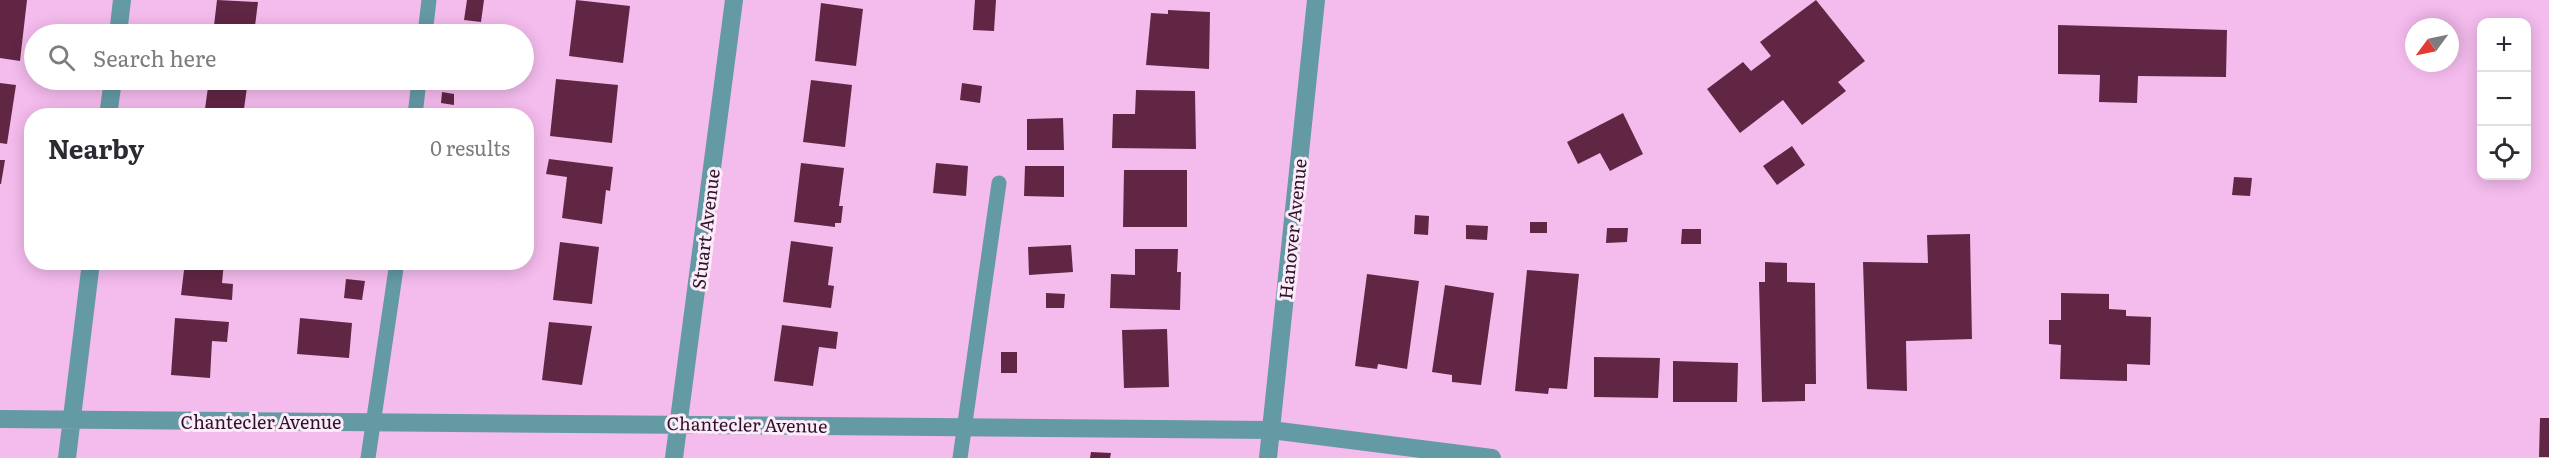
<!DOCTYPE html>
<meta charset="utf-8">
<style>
body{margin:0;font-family:Literata,serif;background:#f2f2f3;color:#2b2b33}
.controls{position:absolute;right:18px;top:18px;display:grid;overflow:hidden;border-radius:12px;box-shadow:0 3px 15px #0003}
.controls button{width:54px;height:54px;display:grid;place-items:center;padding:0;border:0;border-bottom:2px solid #e1e1e2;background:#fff;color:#2b2b33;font:30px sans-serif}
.compass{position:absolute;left:2405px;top:18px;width:54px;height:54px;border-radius:50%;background:#fff;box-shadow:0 3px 15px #0003;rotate:237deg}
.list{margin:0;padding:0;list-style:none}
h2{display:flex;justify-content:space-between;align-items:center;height:78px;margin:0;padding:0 24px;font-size:26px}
h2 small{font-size:20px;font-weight:400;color:#7c7c81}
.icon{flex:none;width:33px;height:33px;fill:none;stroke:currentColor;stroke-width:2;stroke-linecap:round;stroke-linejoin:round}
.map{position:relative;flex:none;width:2549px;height:458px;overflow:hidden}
.search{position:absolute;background:#fff;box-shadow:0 3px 15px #0003;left:24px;top:24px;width:510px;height:66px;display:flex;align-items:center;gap:15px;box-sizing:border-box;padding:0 21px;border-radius:33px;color:#7c7c81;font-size:22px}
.panel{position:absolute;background:#fff;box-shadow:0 3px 15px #0003;left:24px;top:108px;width:510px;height:162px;border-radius:24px}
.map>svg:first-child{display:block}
.building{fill:#612644}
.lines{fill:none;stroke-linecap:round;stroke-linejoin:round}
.lane{stroke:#649aa4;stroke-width:15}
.street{stroke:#649aa4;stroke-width:18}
.labels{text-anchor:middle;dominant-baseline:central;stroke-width:6;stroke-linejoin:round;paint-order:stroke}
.street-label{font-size:18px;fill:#2a1528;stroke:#fdebfa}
</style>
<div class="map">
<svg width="2549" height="458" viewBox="0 0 2549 458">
<rect width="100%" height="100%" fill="#f4bbed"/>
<!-- building -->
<path class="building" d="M0,0H27L20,61L0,58Z
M217,0L258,2L254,34H213Z
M467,0H484L481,22L464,20Z
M576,0L630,6L623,63L569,56Z
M975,0H996L994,31L973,30Z
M1816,0L1865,61L1838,82L1846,91L1802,125L1783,100L1740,133L1707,89L1743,62L1751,71L1771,56L1760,42Z
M821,3L863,9L856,66L815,61Z
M1168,10L1210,12L1209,69L1146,65L1151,13L1168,14Z
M2058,25L2227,30L2226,77L2138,76L2137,103L2099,102L2100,75L2058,74Z
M556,79L618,85L612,143L550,136Z
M209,80H248L243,116H204Z
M811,80L852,85L845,147L803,142Z
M0,83L16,85L7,144L0,143Z
M962,83L982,86L980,103L960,100Z
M1136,90L1195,91L1196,149L1112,148L1113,114H1135Z
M442,92L454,94V105L441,103Z
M1623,113L1643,154L1610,171L1600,153L1578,164L1567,142Z
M1063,118L1064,150H1027V119Z
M1792,146L1805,165L1777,185L1763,166Z
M549,159L613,167L610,191L606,190L602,224L562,218L567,177L546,174Z
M0,160H5L1,184H0Z
M801,163L844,168L839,206H843L841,223H835V227L794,222Z
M936,163L968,166L966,196L933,193Z
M1025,166H1064V197L1024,196Z
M1124,170H1187V227H1123Z
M2234,177L2252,178L2250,196L2232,195Z
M1415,215L1429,216L1428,235L1414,234Z
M1530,222H1547V233H1530Z
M1466,225L1488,226L1487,240L1466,239Z
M1607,228H1628L1627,242L1606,243Z
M1682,229H1701V244H1681Z
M1970,234L1972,339L1906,341L1907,391L1867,389L1863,262L1928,263L1927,235Z
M791,241L833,247L828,285L834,286L831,308L783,302Z
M560,242L599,247L592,304L553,300Z
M1071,245L1073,272L1029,275L1028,247Z
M1135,249H1178L1177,272H1181L1180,310L1110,308L1111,274L1135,275Z
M185,262H224L222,283L233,284L232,300L181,295Z
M1765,262L1787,263V282L1815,283L1816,384H1805V401L1762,402L1759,282H1765Z
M1527,270L1579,274L1567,389L1549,388L1548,394L1515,391Z
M1367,274L1419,281L1407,369L1378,364L1377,369L1355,366Z
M346,279L365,281L362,300L344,298Z
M1445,285L1494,293L1481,385L1452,382V375L1432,372Z
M1046,293L1065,294L1064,308H1046Z
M2061,293L2109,294V309L2126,310V316L2151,317L2150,365L2127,364V381L2060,379L2061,345L2049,344V320H2061Z
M175,318L229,322L227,342L212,341L210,378L171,375Z
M300,318L352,323L349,358L297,354Z
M549,322L592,326L582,385L542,380Z
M782,325L838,332L836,349L819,347L813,386L774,381Z
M1167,329L1169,387L1124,388L1122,330Z
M1001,352H1017V373H1001Z
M1594,357L1660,358L1658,398L1594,397Z
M1673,361L1738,363L1737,402H1673Z
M2540,418H2549V457H2539Z
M1091,452L1111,453L1110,458H1090Z"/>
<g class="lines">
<!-- lane -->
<path class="lane" d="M425,34L429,0
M415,116L419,80
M368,458L397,262
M960,458L999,183"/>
<!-- street -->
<path class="street" d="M118,34L122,0
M108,116L113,80
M0,419L1271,430L1492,458
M67,458L91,262
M674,458L734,0
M1268,458L1316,0"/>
</g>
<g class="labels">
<!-- street labels -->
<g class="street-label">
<text transform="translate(705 229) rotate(-83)">Stuart Avenue</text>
<text transform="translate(1292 229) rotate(-84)">Hanover Avenue</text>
<text x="261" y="421">Chantecler Avenue</text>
<text transform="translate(747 424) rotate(1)">Chantecler Avenue</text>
</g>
</g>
</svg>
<div class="controls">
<button>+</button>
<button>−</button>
<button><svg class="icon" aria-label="locate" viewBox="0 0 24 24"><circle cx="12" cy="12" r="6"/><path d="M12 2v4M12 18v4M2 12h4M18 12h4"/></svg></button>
</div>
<svg class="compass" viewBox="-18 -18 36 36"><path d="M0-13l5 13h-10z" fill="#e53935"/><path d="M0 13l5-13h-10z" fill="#7c7c81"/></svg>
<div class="search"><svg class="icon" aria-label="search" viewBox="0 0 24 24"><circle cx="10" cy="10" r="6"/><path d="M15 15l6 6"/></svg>Search here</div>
<section class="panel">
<h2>Nearby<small>0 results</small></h2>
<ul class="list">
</ul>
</section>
</div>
